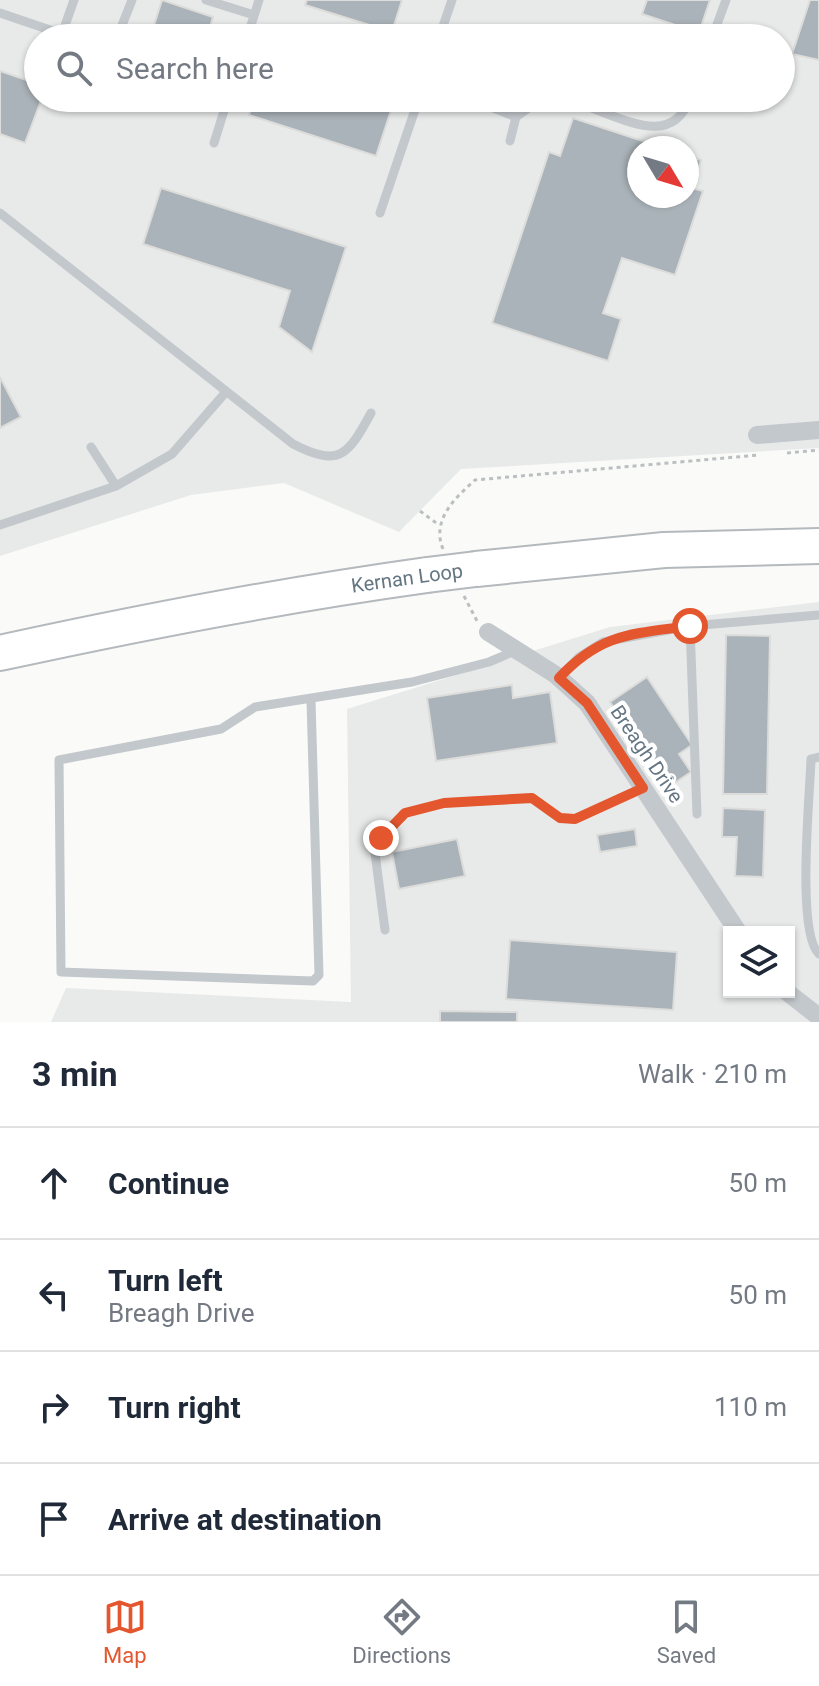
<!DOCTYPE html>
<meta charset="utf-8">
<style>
body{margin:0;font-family:Roboto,sans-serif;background:#f6f6f7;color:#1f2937}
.controls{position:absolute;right:24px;bottom:24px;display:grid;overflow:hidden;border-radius:0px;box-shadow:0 2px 6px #0004}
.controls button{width:72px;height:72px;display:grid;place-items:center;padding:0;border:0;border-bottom:2px solid #e0e1e3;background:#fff;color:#1f2937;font:40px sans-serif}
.compass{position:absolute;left:627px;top:136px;width:72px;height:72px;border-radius:50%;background:#fff;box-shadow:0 2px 6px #0004;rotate:128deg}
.stop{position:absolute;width:24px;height:24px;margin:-18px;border:6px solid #e4572e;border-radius:50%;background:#fff}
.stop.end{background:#e4572e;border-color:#fff;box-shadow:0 2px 8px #0008}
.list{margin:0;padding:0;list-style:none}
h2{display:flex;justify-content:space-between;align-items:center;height:104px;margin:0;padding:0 32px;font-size:34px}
h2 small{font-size:26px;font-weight:400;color:#747a83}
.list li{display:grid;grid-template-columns:52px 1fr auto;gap:24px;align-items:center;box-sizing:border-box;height:112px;padding:0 32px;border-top:2px solid #e0e1e3}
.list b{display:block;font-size:30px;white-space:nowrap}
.list p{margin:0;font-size:26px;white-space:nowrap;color:#747a83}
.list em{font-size:26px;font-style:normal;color:#747a83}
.icon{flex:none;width:44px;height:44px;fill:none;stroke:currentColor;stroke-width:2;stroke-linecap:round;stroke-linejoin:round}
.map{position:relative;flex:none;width:819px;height:1022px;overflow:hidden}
.search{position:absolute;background:#fff;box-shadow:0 2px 6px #0004;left:24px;right:24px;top:24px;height:88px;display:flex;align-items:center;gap:20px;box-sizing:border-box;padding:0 28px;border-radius:44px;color:#747a83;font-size:30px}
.sheet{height:552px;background:#fff}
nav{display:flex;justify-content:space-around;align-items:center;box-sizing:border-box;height:112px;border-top:2px solid #e0e1e3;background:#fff;font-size:22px;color:#747a83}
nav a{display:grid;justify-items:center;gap:4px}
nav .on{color:#e4572e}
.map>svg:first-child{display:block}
.built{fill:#e8e9e9;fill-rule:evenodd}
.building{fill:#aab3b9;stroke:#dcdcda;stroke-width:2}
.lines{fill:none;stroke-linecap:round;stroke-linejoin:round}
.highway-casing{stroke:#b4b9bd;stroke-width:38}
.path{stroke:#bbbfc2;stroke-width:3;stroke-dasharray:4 4;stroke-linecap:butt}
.lane{stroke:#c3c8cc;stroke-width:9}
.street{stroke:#c3c8cc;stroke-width:18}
.highway{stroke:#fff;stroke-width:34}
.highway-bridge-casing{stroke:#b4b9bd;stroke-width:38;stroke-linecap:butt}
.highway-bridge{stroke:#fff;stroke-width:34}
.route{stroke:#e4572e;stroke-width:10}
.labels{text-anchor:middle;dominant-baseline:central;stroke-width:8;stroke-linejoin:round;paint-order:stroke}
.street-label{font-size:20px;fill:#657683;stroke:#fff}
</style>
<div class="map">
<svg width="819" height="1022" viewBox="0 0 819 1022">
<rect width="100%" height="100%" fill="#fafaf8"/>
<!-- built -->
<path class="built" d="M0,0H819V448L461,469L399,532L284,483L191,495L0,556ZM38,38H781V98H38ZM639,148H687V196H639Z
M819,602V1022H51L66,988L351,1002L347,709L610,627ZM729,932H789V992H729Z"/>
<!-- building -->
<path class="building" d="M162,0L213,17L207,38H150Z
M307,0H402L392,32L305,5Z
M647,0H710L699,33L642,14Z
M810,0H819V60L792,54Z
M276,30L303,38H274Z
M0,71L38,84V98H42L25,143L0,134Z
M254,98H395L376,156L249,115Z
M573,118L664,148H639V196H687V156L701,160L692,188L703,191L675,275L622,258L603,313L621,319L608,361L492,323L549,152L560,156Z
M161,188L346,247L312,352L279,327L290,291L143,244Z
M0,377L21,417L0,428Z
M726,635L770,636L767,794H723Z
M647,677L692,745L679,754L691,772L667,788L610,702Z
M512,685L513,698L550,692L557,743L436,761L427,698Z
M723,808L765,810L763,877L735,876L737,837H722Z
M635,829L637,846L600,852L597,835Z
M457,839L465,876L399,889L392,852Z
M510,940L677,952L673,1010L506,999Z
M440,1011L517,1012V1022H440Z"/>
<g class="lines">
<!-- highway casing -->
<g class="highway-casing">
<path id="highway" d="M476,569L664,550L819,546
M0,653C142,622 283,595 427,575"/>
</g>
<!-- path -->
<path class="path" d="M787,453L819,450
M420,511L439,525
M443,549C431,520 455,498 475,480L759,455
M464,596L477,621"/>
<!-- lane -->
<path class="lane" d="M206,0L254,15
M0,13L62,34L74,0
M117,38L132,0
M247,38L259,0
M439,38L452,0
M712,38L726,0
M468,98L516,117L510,141
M516,117C525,111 537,100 548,99C595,95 667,163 690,98
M214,143L228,98
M0,213L293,444C340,468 348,455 371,413
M380,213L419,98
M91,447L116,486
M0,525L116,486L172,454L225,393
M690,626L697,814
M559,678L579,657L603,642L690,626L819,615
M311,701L319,975L313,981L61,972L59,760L221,729L255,707L412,682L489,662L515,651
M819,757L811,759C810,794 796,933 819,954
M385,930L375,853L381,838L405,813L444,803L532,798L560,818L575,819L643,788"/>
<!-- street -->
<path class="street" d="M757,435L819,430
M488,632L556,675L587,703L738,932
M787,992L819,1017"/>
<!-- highway -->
<use href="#highway" class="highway"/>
<!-- highway-bridge casing -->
<g class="highway-bridge-casing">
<path id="highway-bridge" d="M427,575L476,569"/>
</g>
<!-- highway-bridge -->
<use href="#highway-bridge" class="highway-bridge"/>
</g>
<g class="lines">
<!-- route -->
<path class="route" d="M381,838L405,813L444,803L532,798L560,818L575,819L643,788L587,703L559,678C601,633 632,634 690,626"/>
</g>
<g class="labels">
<!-- street labels -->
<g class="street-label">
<text transform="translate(407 578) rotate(-8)">Kernan Loop</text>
<text transform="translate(647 754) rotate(56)">Breagh Drive</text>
</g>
</g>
</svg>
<div class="controls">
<button><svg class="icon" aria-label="layers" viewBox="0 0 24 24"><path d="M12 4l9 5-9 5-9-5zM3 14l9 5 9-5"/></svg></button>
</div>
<svg class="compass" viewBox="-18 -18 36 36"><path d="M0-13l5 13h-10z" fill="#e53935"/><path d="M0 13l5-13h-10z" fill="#747a83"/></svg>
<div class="stop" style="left:690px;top:626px"></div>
<div class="stop end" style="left:381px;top:838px"></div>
<div class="search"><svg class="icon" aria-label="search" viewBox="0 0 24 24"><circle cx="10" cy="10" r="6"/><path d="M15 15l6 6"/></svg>Search here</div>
</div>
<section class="sheet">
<h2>3 min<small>Walk · 210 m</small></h2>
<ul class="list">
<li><svg class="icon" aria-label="ahead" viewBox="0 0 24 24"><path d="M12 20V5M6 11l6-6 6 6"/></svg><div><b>Continue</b></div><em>50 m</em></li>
<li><svg class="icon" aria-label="left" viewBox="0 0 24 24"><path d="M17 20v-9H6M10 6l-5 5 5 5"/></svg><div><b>Turn left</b><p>Breagh Drive</p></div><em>50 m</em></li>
<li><svg class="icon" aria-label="right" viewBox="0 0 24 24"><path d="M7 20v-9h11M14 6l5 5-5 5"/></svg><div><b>Turn right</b></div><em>110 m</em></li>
<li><svg class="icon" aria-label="arrive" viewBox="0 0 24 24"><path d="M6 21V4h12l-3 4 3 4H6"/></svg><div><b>Arrive at destination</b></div></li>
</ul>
</section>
<nav>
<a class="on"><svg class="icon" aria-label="map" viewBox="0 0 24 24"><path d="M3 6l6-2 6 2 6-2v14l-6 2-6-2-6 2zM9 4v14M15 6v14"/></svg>Map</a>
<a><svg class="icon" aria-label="directions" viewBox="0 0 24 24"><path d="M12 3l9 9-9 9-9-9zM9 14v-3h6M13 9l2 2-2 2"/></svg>Directions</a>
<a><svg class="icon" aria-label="saved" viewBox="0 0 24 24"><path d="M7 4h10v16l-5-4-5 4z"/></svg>Saved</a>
</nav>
